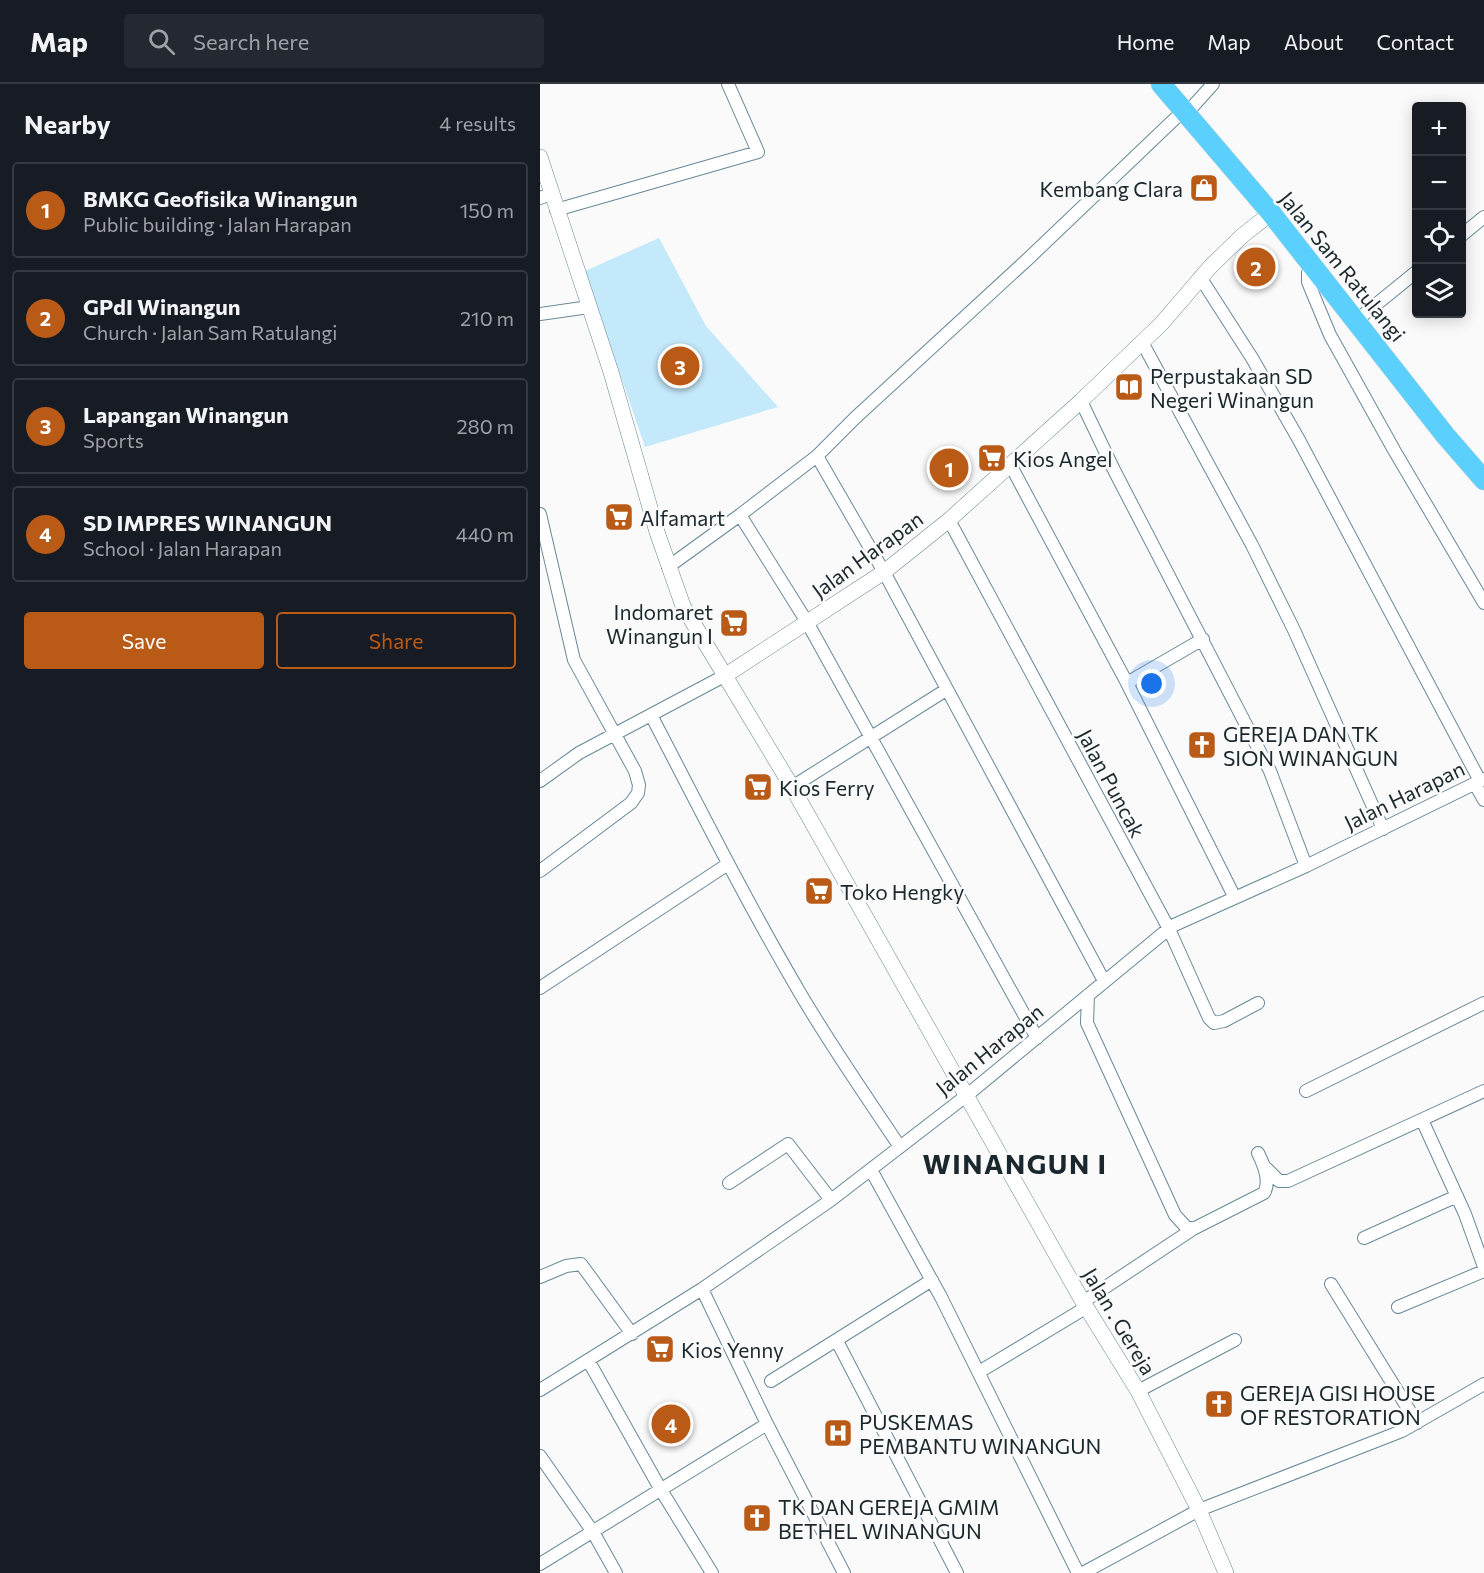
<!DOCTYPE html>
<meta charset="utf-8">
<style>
body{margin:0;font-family:Commissioner,sans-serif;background:#242831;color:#f1f3f6}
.controls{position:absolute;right:18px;top:18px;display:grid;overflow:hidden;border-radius:6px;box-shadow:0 3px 15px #0003}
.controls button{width:54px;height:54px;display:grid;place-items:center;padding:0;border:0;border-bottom:2px solid #363941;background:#171b24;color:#f1f3f6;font:30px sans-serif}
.you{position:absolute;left:612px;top:600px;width:21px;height:21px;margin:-15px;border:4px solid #fff;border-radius:50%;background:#1a73e8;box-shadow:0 0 0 9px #1a73e833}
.badge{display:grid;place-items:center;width:39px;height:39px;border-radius:50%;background:#ba5a17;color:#fff;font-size:20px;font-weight:700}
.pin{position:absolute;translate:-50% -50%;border:3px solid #fff;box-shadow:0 2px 6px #0006}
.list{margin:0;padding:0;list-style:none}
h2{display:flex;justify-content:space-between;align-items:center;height:78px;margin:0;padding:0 24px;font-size:26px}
h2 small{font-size:20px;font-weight:400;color:#9ea1a6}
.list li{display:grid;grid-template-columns:39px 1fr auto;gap:18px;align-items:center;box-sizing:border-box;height:96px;margin:0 12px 12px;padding:0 12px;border:2px solid #363941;border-radius:6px}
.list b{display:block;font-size:22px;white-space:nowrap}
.list p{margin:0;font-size:20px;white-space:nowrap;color:#9ea1a6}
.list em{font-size:20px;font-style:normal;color:#9ea1a6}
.actions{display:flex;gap:12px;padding:18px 24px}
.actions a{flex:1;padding:14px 0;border:2px solid #ba5a17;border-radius:6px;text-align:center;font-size:21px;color:#ba5a17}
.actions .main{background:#ba5a17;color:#fff}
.icon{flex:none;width:33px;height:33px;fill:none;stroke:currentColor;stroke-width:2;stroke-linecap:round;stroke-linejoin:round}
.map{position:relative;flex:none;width:944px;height:1489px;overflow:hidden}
header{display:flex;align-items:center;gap:36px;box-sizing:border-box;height:84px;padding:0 30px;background:#171b24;border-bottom:2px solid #363941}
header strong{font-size:28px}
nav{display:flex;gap:33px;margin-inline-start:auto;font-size:21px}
.search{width:420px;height:54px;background:#242831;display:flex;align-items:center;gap:15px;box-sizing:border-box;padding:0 21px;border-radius:6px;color:#9ea1a6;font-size:22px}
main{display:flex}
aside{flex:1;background:#171b24}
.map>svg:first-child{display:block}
.green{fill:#c4e9fb}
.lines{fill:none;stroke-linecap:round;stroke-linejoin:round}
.minor-casing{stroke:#688999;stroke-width:14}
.tertiary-casing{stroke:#688999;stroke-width:16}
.trunk-casing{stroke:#d6d8d9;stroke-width:21}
.minor{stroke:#fff;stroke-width:12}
.tertiary{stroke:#fff;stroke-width:15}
.trunk{stroke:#5bd0fc;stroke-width:20}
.labels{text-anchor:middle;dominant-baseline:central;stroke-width:5;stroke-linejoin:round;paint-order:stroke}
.poi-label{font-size:21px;fill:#1a282e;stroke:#fafafa;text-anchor:start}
.street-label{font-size:21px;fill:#1a282e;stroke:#fafafa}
.district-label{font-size:27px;font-weight:bold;letter-spacing:1.5px;fill:#1a282e;stroke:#fafafa}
</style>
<header>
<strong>Map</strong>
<div class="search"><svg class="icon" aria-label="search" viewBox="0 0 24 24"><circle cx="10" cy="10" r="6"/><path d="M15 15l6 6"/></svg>Search here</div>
<nav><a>Home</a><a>Map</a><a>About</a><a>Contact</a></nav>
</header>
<main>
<aside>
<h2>Nearby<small>4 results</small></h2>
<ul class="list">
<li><span class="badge">1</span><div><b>BMKG Geofisika Winangun</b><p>Public building · Jalan Harapan</p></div><em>150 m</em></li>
<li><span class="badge">2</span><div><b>GPdI Winangun</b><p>Church · Jalan Sam Ratulangi</p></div><em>210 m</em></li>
<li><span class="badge">3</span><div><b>Lapangan Winangun</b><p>Sports</p></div><em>280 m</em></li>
<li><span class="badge">4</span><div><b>SD IMPRES WINANGUN</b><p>School · Jalan Harapan</p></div><em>440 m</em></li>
</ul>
<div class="actions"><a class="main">Save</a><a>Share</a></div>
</aside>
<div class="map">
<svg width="944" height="1489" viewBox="0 0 944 1489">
<rect width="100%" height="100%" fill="#fafafa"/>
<!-- green -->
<path class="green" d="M119,154L166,242L238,323L105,363L45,187Z"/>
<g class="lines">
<!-- minor casing -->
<g class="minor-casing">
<path id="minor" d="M646,30L673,0
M0,114L11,110
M16,126L218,68L188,0
M922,151L944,133
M773,181L768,189V198L790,251L854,366L944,519
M660,193L712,274L759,356L940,697
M0,230L49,223
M817,236L876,188
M602,258L712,461L754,546L843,745
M541,317L574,386L730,687L766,782
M277,372L344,488L564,897
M471,382L587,599L695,814
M0,430L34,576L95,687L99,701L98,709L91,719L0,787
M200,431L267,538L497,954
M409,436L629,845L669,934L674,939L684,937L718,919
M128,483L200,431L277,372L315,334L490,173L643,27
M587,599L663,555
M111,631C160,725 207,819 260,909C291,962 326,1012 360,1063
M0,697L39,669L186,591
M935,700L944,716
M252,703L406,606
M0,904L188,780
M548,911L547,939L635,1131L645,1142L653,1145L724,1109C731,1097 724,1081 718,1069
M766,1007L944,919
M882,1036L925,1130L944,1183
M726,1084L739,1097H748L944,1007
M331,1086L401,1213L538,1489
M189,1099L248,1060L291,1116
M824,1154L917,1112
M0,1193L26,1182L41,1180L92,1250
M791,1200L877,1339
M162,1205L227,1340L304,1489
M543,1218L653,1145
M858,1223L944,1187
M297,1257L417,1489
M48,1276L121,1406L172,1489
M439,1288L547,1223
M231,1297L392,1196
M0,1306L162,1205L291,1116L426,1012L632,842L766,782L944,695
M598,1307L695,1256
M0,1372L53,1448L76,1489
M0,1480L227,1340
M543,1489L659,1426L862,1347L944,1300"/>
</g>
<!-- tertiary casing -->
<g class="tertiary-casing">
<path id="tertiary" d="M0,73L71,288L117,448L143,522L252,703L543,1218L598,1307L659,1426L686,1489
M186,591L344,488L409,436L541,317L622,239L671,182L702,152L731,129"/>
</g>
<!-- trunk casing -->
<g class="trunk-casing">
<path id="trunk" d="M621,0L731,129L905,351L944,396"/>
</g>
<!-- minor -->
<use href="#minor" class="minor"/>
<!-- tertiary -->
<use href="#tertiary" class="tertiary"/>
<!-- trunk -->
<use href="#trunk" class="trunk"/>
</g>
<!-- icons -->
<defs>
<g id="shop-square" transform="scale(1.5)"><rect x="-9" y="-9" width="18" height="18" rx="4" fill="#ba5a17" stroke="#fafafa"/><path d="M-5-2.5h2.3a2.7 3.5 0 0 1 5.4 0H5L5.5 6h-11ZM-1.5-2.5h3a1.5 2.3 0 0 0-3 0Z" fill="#fff"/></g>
<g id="library-square" transform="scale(1.5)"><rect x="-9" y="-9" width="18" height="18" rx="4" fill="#ba5a17" stroke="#fafafa"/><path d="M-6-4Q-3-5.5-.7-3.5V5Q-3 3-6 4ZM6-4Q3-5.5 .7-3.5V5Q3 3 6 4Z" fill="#fff"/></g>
<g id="supermarket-square" transform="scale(1.5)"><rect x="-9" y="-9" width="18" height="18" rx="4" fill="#ba5a17" stroke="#fafafa"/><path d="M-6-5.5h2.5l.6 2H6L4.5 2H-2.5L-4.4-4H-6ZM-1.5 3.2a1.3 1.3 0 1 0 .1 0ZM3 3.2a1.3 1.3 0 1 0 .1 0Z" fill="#fff"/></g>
<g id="church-square" transform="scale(1.5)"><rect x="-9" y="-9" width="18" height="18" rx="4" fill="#ba5a17" stroke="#fafafa"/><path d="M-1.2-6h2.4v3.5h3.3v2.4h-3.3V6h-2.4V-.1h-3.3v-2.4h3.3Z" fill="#fff"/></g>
<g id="hospital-square" transform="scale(1.5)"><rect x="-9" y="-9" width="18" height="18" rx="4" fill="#ba5a17" stroke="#fafafa"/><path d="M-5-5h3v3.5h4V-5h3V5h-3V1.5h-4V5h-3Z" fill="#fff"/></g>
</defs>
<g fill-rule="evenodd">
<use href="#shop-square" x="664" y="104"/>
<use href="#library-square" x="589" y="303"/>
<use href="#supermarket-square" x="452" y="374"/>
<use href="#supermarket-square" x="79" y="433"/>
<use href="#supermarket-square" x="194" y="539"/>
<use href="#church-square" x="662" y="661"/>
<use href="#supermarket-square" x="218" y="703"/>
<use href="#supermarket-square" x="279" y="807"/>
<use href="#supermarket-square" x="120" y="1265"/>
<use href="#church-square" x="679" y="1320"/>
<use href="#hospital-square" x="298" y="1349"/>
<use href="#church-square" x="217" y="1434"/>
</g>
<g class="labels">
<!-- poi labels -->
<g class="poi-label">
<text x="643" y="104" text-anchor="end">Kembang Clara</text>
<text x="610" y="291">Perpustakaan SD<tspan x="610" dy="24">Negeri Winangun</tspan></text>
<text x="473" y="374">Kios Angel</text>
<text x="100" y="433">Alfamart</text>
<text x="173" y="527" text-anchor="end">Indomaret<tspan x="173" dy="24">Winangun I</tspan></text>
<text x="683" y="649">GEREJA DAN TK<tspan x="683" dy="24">SION WINANGUN</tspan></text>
<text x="239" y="703">Kios Ferry</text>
<text x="300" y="807">Toko Hengky</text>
<text x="141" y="1265">Kios Yenny</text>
<text x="700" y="1308">GEREJA GISI HOUSE<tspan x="700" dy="24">OF RESTORATION</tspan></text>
<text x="319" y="1337">PUSKEMAS<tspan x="319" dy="24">PEMBANTU WINANGUN</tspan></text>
<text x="238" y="1422">TK DAN GEREJA GMIM<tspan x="238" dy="24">BETHEL WINANGUN</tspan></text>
</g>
<!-- street labels -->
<g class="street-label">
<text transform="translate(803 182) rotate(51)">Jalan Sam Ratulangi</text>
<text transform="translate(327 470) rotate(-36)">Jalan Harapan</text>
<text transform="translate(572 699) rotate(62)">Jalan Puncak</text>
<text transform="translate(864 711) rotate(-26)">Jalan Harapan</text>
<text transform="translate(449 965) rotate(-39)">Jalan Harapan</text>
<text transform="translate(580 1237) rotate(59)">Jalan . Gereja</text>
</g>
<!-- district labels -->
<g class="district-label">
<text x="475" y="1079">WINANGUN I</text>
</g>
</g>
</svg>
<div class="controls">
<button>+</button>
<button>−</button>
<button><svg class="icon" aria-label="locate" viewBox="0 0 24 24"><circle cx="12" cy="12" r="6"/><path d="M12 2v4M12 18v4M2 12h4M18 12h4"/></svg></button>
<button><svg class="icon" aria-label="layers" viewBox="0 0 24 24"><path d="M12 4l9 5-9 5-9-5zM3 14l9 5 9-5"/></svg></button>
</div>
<div class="you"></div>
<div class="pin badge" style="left:409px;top:384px">1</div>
<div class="pin badge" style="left:716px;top:183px">2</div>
<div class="pin badge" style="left:140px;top:282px">3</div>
<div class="pin badge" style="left:131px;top:1340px">4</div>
</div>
</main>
